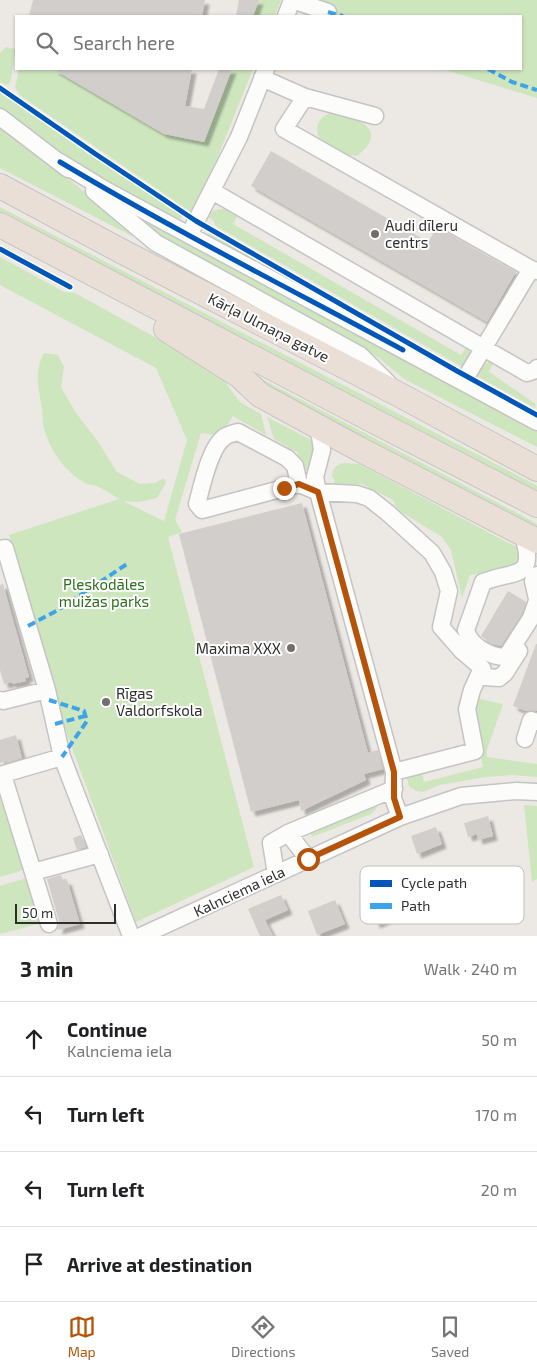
<!DOCTYPE html>
<meta charset="utf-8">
<style>
body{margin:0;font-family:"Exo 2",sans-serif;background:#f6f6f6;color:#202124}
.scale{position:absolute;left:15px;bottom:12px;width:101px;box-sizing:border-box;padding-left:5px;border:2px solid #2e2e2e;border-top:0;font-size:14px;line-height:18px;white-space:nowrap;color:#2e2e2e;-webkit-text-stroke:4px #fff;paint-order:stroke}
.stop{position:absolute;width:15px;height:15px;margin:-11px;border:4px solid #b45309;border-radius:50%;background:#fff}
.stop.end{background:#b45309;border-color:#fff;box-shadow:0 1px 5px #0008}
.list{margin:0;padding:0;list-style:none}
h2{display:flex;justify-content:space-between;align-items:center;height:65px;margin:0;padding:0 20px;font-size:21px}
h2 small{font-size:16px;font-weight:400;color:#757577}
.list li{display:grid;grid-template-columns:32px 1fr auto;gap:15px;align-items:center;box-sizing:border-box;height:75px;padding:0 20px;border-top:1px solid #e0e0e0}
.list b{display:block;font-size:19px;white-space:nowrap}
.list p{margin:0;font-size:16px;white-space:nowrap;color:#757577}
.list em{font-size:16px;font-style:normal;color:#757577}
.icon{flex:none;width:28px;height:28px;fill:none;stroke:currentColor;stroke-width:2;stroke-linecap:round;stroke-linejoin:round}
.map{position:relative;flex:none;width:537px;height:936px;overflow:hidden}
.search{position:absolute;background:#fff;box-shadow:0 1px 4px #0004;left:15px;right:15px;top:15px;height:55px;display:flex;align-items:center;gap:12px;box-sizing:border-box;padding:0 18px;border-radius:0px;color:#757577;font-size:19px}
.sheet{height:365px;background:#fff}
nav{display:flex;justify-content:space-around;align-items:center;box-sizing:border-box;height:70px;border-top:1px solid #e0e0e0;background:#fff;font-size:14px;color:#757577}
nav a{display:grid;justify-items:center;gap:2px}
nav .on{color:#b45309}
.map>svg:first-child{display:block}
.green{fill:#cee6be}
.building{fill:#d1cecb;filter:url(#shadow)}
.lines{fill:none;stroke-linecap:round;stroke-linejoin:round}
.minor-casing{stroke:#c5c4c5;stroke-width:19}
.highway-casing{stroke:#c6c5c4;stroke-width:26}
.minor{stroke:#fcfcfb;stroke-width:16}
.highway{stroke:#eadfd6;stroke-width:24}
.quiet{stroke:#3ea3eb;stroke-width:4;stroke-dasharray:8 4;stroke-linecap:butt}
.cycleway-casing{stroke:#fff;stroke-width:8}
.cycleway{stroke:#0057b8;stroke-width:5}
.route{stroke:#b45309;stroke-width:6}
.poi-dot{fill:#706f6e;stroke:#fff;stroke-width:2}
.labels{text-anchor:middle;dominant-baseline:central;stroke-width:4;stroke-linejoin:round;paint-order:stroke}
.poi-label{font-size:15px;fill:#2e2e2e;stroke:#fff;text-anchor:start}
.street-label{font-size:15px;fill:#2e2e2e;stroke:#fff}
.park-label{font-size:15px;fill:#2c6e1b;stroke:#fff}
.key{fill:#fff;stroke:#c0c0c0;stroke-width:1}
.key-label{font-size:14px;fill:#2e2e2e}
</style>
<div class="map">
<svg width="537" height="936" viewBox="0 0 537 936">
<defs>
<filter id="shadow"><feDropShadow dx="4.5" dy="4.5" stdDeviation="1" flood-color="#0004"/></filter>
</defs>
<rect width="100%" height="100%" fill="#ece8e4"/>
<!-- green -->
<path class="green" d="M259,0H281L275,16H253Z
M308,0H537V98L442,69H521V16H303Z
M6,47L16,49L11,79L9,84L6,85L0,82V53Z
M19,69H53L164,134L204,142L232,69H253L206,186L191,212L21,96L15,88Z
M0,91L184,216L178,219H166L95,176L0,108Z
M330,113C341,113 374,122 371,137C370,145 363,151 357,156C341,155 312,145 318,124C321,117 324,116 330,113Z
M0,126L59,171L136,234L132,236L0,168Z
M0,207L532,483L537,486V495L0,215Z
M219,209H229L238,214L233,224L461,355L466,348L469,350L471,354L464,368L216,226L213,220L208,217L213,211Z
M134,215L537,430V447L404,379L379,358L364,349L180,253Z
M207,231L454,372L211,241Z
M0,257L64,292L75,293L198,361L221,377L240,402L261,414L266,435L233,416L220,436L201,433L175,520L182,532L168,537L254,867L136,922L67,734L9,535L119,499C111,494 101,487 92,485C85,483 91,486 85,483C64,471 50,451 44,428C42,422 43,415 42,409C39,387 33,374 44,353L58,355L64,367L61,387L76,413L97,440L117,472L140,484L155,483L164,478L166,483L157,498L139,502L123,501L164,521L187,440L156,368L0,285Z
M489,362L493,363L489,372L536,404L535,408L477,376L481,366Z
M258,377L523,516L537,524V534L265,386Z
M267,417L317,443L313,460L307,470L302,468L297,452L274,439Z
M344,463L359,464L522,550L521,561L508,571L470,575L462,598L451,550L442,537L398,510L393,500L362,484L331,487L335,481L332,476C332,469 337,464 344,463Z
M476,698L503,704L487,750V757L537,764V777L512,775L485,777L440,785L423,792L416,791L409,786L407,778L422,773L424,782L483,767L471,710Z
M0,798L24,870L0,877Z
M378,801L376,809L371,814L312,837L307,825Z
M524,805L537,806V879L532,882Z
M27,878L42,923L0,934V886Z"/>
<!-- building -->
<path class="building" d="M33,0H205L202,16H29Z
M239,0H259L253,16H236Z
M53,69H192L185,106L204,109L219,69H232L204,142L164,134Z
M271,151L428,242L437,227L516,272L487,322L251,186Z
M302,503L368,753L378,750L383,769L364,774L366,780L301,811L299,800L251,812L179,534Z
M3,584L29,677L25,678L26,681L12,684V682L4,684L0,670V585Z
M508,591L526,602L522,614L501,646L492,644L481,636Z
M536,644H537V711H526L513,706Z
M16,735L22,758L7,763L6,761L0,763V740Z
M488,816L493,836L478,840L477,834L468,837L464,823Z
M436,827L442,844L417,854L411,836Z
M81,835L86,847L77,850L73,838Z
M402,874L414,900L411,908L376,924L369,909L367,910L359,894Z
M61,875L63,881L67,880L80,924L58,930L59,921L47,879Z
M281,895L288,910L265,920L273,936H260L248,909Z
M335,900L345,924L317,935L308,911Z"/>
<g class="lines">
<!-- minor casing -->
<g class="minor-casing">
<path id="minor" d="M292,0L328,12
M286,16L292,0
M262,78L305,97L284,129L531,269
M305,97L375,116
M0,117L68,169
M60,162L104,189L189,235L537,422
M94,191L156,243L360,355L388,383
M212,191L527,373L536,370L537,368
M189,235L239,137L266,69
M463,382L531,269L537,271
M315,425L320,436L322,450L315,477L318,492L394,772L393,798L400,817
M299,484L295,466L287,458L238,432C234,433 230,434 226,436C210,445 202,486 197,504L202,510L299,484L318,492L357,494L369,498L388,513L432,553L443,572L449,591L441,627L462,651L482,668L472,690L467,709L475,751L394,772
M522,532C537,581 517,569 483,582L466,630C470,646 490,657 506,657L531,618L537,601
M0,549L5,548L47,690L62,757L131,936
M537,575L533,581L537,599
M482,668L485,677L499,678L505,673L519,651
M0,700L3,701L47,690
M525,739L531,720L537,722
M0,775L62,757
M3,775L49,924
M288,833L308,859
M33,872L100,854
M276,874L271,843L288,833L394,789
M141,936L400,817L461,796L516,791L537,792"/>
</g>
<!-- highway casing -->
<g class="highway-casing">
<path id="highway" d="M0,186L123,252L398,394L537,469
M0,225L372,420L537,505
M166,329L240,376L260,395L359,449L537,541"/>
</g>
<!-- minor -->
<use href="#minor" class="minor"/>
<!-- highway -->
<use href="#highway" class="highway"/>
<!-- quiet -->
<path class="quiet" d="M328,12L343,16
M488,69L512,82L537,90
M28,626L58,610L127,564
M49,700L84,711L87,721L62,757
M55,724L85,716"/>
<!-- cycleway casing -->
<g class="cycleway-casing">
<path id="cycleway" d="M0,88L97,155L196,221L457,371L537,415
M60,162C172,229 288,288 403,350
M0,249L70,287"/>
</g>
<!-- cycleway -->
<use href="#cycleway" class="cycleway"/>
</g>
<g class="lines">
<!-- route -->
<path class="route" d="M284,488L299,484L318,492L394,772V798L400,817L308,859"/>
</g>
<!-- markers -->
<g class="poi-dot">
<circle cx="375" cy="234" r="5"/>
<circle cx="291" cy="648" r="5"/>
<circle cx="106" cy="702" r="5"/>
</g>
<g class="labels">
<!-- poi labels -->
<g class="poi-label">
<text x="385" y="225">Audi dīleru<tspan x="385" dy="17">centrs</tspan></text>
<text x="281" y="648" text-anchor="end">Maxima XXX</text>
<text x="116" y="693">Rīgas<tspan x="116" dy="17">Valdorfskola</tspan></text>
</g>
<!-- street labels -->
<g class="street-label">
<text transform="translate(269 327) rotate(27)">Kārļa Ulmaņa gatve</text>
<text transform="translate(239 891) rotate(-25)">Kalnciema iela</text>
</g>
<!-- park labels -->
<g class="park-label">
<text x="104" y="584">Pleskodāles<tspan x="104" dy="17">muižas parks</tspan></text>
</g>
</g>
<!-- legend -->
<rect x="360" y="866" width="164" height="58" rx="8" class="key"/>
<rect x="370" y="880" width="22" height="7" fill="#0057b8"/>
<rect x="370" y="903" width="22" height="6" fill="#3ea3eb"/>
<g class="key-label">
<text x="401" y="888">Cycle path</text>
<text x="401" y="911">Path</text>
</g>
</svg>
<div class="scale">50 m</div>
<div class="stop" style="left:308px;top:859px"></div>
<div class="stop end" style="left:284px;top:488px"></div>
<div class="search"><svg class="icon" aria-label="search" viewBox="0 0 24 24"><circle cx="10" cy="10" r="6"/><path d="M15 15l6 6"/></svg>Search here</div>
</div>
<section class="sheet">
<h2>3 min<small>Walk · 240 m</small></h2>
<ul class="list">
<li><svg class="icon" aria-label="ahead" viewBox="0 0 24 24"><path d="M12 20V5M6 11l6-6 6 6"/></svg><div><b>Continue</b><p>Kalnciema iela</p></div><em>50 m</em></li>
<li><svg class="icon" aria-label="left" viewBox="0 0 24 24"><path d="M17 20v-9H6M10 6l-5 5 5 5"/></svg><div><b>Turn left</b></div><em>170 m</em></li>
<li><svg class="icon" aria-label="left" viewBox="0 0 24 24"><path d="M17 20v-9H6M10 6l-5 5 5 5"/></svg><div><b>Turn left</b></div><em>20 m</em></li>
<li><svg class="icon" aria-label="arrive" viewBox="0 0 24 24"><path d="M6 21V4h12l-3 4 3 4H6"/></svg><div><b>Arrive at destination</b></div></li>
</ul>
</section>
<nav>
<a class="on"><svg class="icon" aria-label="map" viewBox="0 0 24 24"><path d="M3 6l6-2 6 2 6-2v14l-6 2-6-2-6 2zM9 4v14M15 6v14"/></svg>Map</a>
<a><svg class="icon" aria-label="directions" viewBox="0 0 24 24"><path d="M12 3l9 9-9 9-9-9zM9 14v-3h6M13 9l2 2-2 2"/></svg>Directions</a>
<a><svg class="icon" aria-label="saved" viewBox="0 0 24 24"><path d="M7 4h10v16l-5-4-5 4z"/></svg>Saved</a>
</nav>
